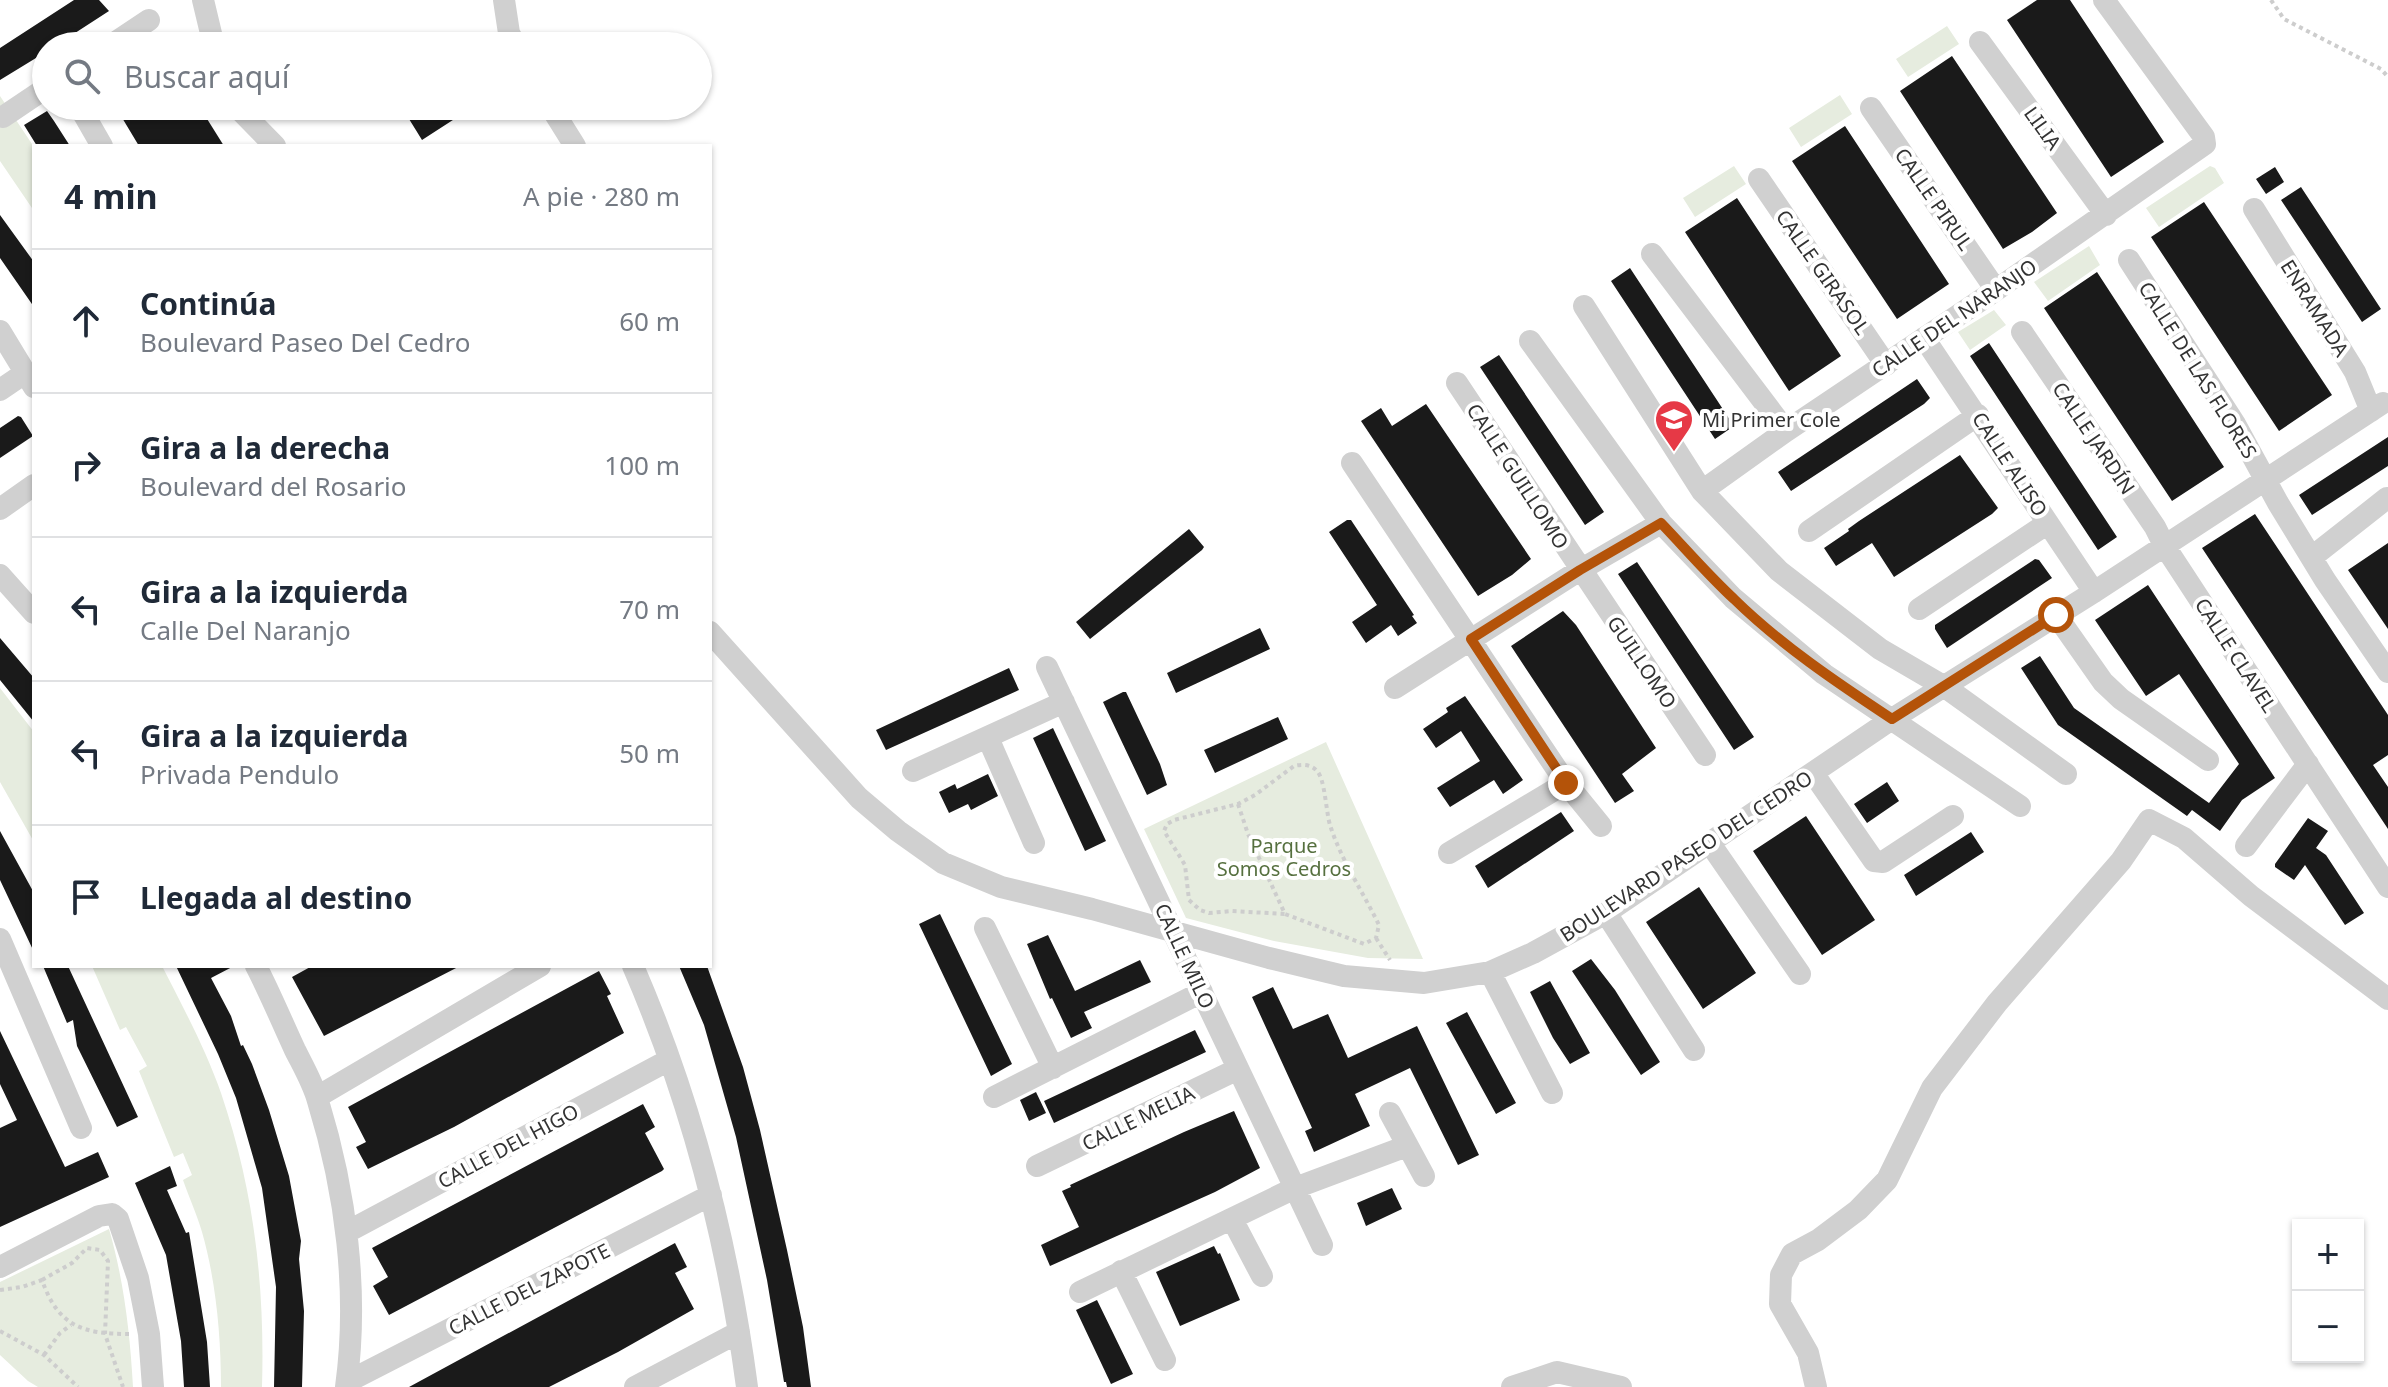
<!DOCTYPE html>
<html lang="es">
<meta charset="utf-8">
<style>
body{margin:0;font-family:"Noto Sans",sans-serif;background:#f6f6f7;color:#1f2937}
.controls{position:absolute;right:24px;bottom:24px;display:grid;overflow:hidden;border-radius:0px;box-shadow:0 2px 6px #0004}
.controls button{width:72px;height:72px;display:grid;place-items:center;padding:0;border:0;border-bottom:2px solid #e0e1e3;background:#fff;color:#1f2937;font:40px sans-serif}
.stop{position:absolute;width:24px;height:24px;margin:-18px;border:6px solid #b45309;border-radius:50%;background:#fff}
.stop.end{background:#b45309;border-color:#fff;box-shadow:0 2px 8px #0008}
.list{margin:0;padding:0;list-style:none}
h2{display:flex;justify-content:space-between;align-items:center;height:104px;margin:0;padding:0 32px;font-size:34px}
h2 small{font-size:26px;font-weight:400;color:#747a83}
.list li{display:grid;grid-template-columns:52px 1fr auto;gap:24px;align-items:center;box-sizing:border-box;height:144px;padding:0 32px;border-top:2px solid #e0e1e3}
.list b{display:block;font-size:30px;white-space:nowrap}
.list p{margin:0;font-size:26px;white-space:nowrap;color:#747a83}
.list em{font-size:26px;font-style:normal;color:#747a83}
.icon{flex:none;width:44px;height:44px;fill:none;stroke:currentColor;stroke-width:2;stroke-linecap:round;stroke-linejoin:round}
.map{position:relative;flex:none;width:2388px;height:1387px;overflow:hidden}
.search{position:absolute;background:#fff;box-shadow:0 2px 6px #0004;left:32px;top:32px;width:680px;height:88px;display:flex;align-items:center;gap:20px;box-sizing:border-box;padding:0 28px;border-radius:44px;color:#747a83;font-size:30px}
.panel{position:absolute;background:#fff;box-shadow:0 2px 6px #0004;left:32px;top:144px;width:680px;height:824px;border-radius:0px}
.map>svg:first-child{display:block}
.green{fill:#e6ecdf}
.building{fill:#1a1a1a}
.lines{fill:none;stroke-linecap:round;stroke-linejoin:round}
.path{stroke:#cdcdcd;stroke-width:4;stroke-dasharray:4 4;stroke-linecap:butt}
.minor{stroke:#d0d0d0;stroke-width:22}
.route{stroke:#b45309;stroke-width:10}
.labels{text-anchor:middle;dominant-baseline:central;stroke-width:8;stroke-linejoin:round;paint-order:stroke}
.street-label{font-size:20px;fill:#333;stroke:#fff}
.poi-label{font-size:20px;fill:#333;stroke:#fff;text-anchor:start}
.park-label{font-size:20px;fill:#56703f;stroke:#fff}
</style>
<div class="map">
<svg width="2388" height="1387" viewBox="0 0 2388 1387">
<rect width="100%" height="100%" fill="#fff"/>
<!-- green -->
<path class="green" d="M1947,26L1959,44L1908,77L1896,59Z
M1840,95L1852,114L1801,147L1789,128Z
M0,96L34,147V211L0,161Z
M1734,166L1746,184L1695,217L1683,198Z
M2210,166L2215,168L2224,183L2159,227L2146,208Z
M2089,246L2100,265L2048,301L2034,282Z
M1994,310L2006,325L1970,350L1958,332Z
M0,688L34,732V842L0,782Z
M1326,742L1423,959L1368,958L1274,941L1186,918L1144,829Z
M92,966H162C183,1007 206,1050 221,1093C254,1190 265,1285 262,1387H221C221,1336 216,1281 202,1232C197,1215 189,1197 183,1180L192,1175L183,1153L174,1157L139,1071L147,1066L126,1027L120,1030Z
M109,1229C124,1281 130,1333 133,1387H38L28,1381L0,1355V1282Z"/>
<!-- building -->
<path class="building" d="M74,0H99L109,11L55,46H46V50L36,58L0,80V48Z
M2037,0H2070L2164,142L2111,177L2007,20Z
M1952,56L2057,213L2032,232L2003,249L1900,91Z
M115,106H199L224,146H139Z
M401,106H448L456,118L422,140Z
M47,111L54,121L70,146H37L24,125Z
M1845,126L1949,284L1897,319L1792,161Z
M2275,167L2284,182L2266,194L2256,179Z
M2301,187L2381,309L2362,322L2281,200Z
M1737,198L1841,356L1789,391L1685,232Z
M2204,202L2332,395L2279,431L2151,237Z
M0,215L34,262V307L0,258Z
M1630,268L1734,426L1715,439L1611,281Z
M2097,272L2224,467L2172,501L2044,308Z
M1989,343L2117,537L2098,550L1970,356Z
M1499,355L1604,512L1585,525L1480,367Z
M1917,379L1930,398L1924,404L1791,491L1778,472Z
M1426,404L1531,559L1512,575L1478,596L1361,421L1381,408L1392,426Z
M18,416L21,417L33,436L0,458V428Z
M2388,437V466L2312,515L2299,495Z
M1960,455L1998,508L1992,514L1894,577L1872,543L1836,566L1824,548L1849,531L1848,529L1859,521Z
M2255,514L2388,715V755L2373,765L2388,787V829L2202,548Z
M1347,520H1351L1414,615L1412,616L1417,623L1398,636L1391,625L1366,643L1352,622L1377,605L1329,532Z
M1189,529L1204,547L1202,550L1090,639L1076,622Z
M2388,543V629L2348,570Z
M2035,559L2039,560L2052,578L1947,648L1935,629V625Z
M1637,562L1754,737L1734,750L1618,574Z
M2148,585L2275,778L2242,800L2220,831L2192,810L2187,816L2058,725L2021,668L2040,656L2074,708L2209,803L2239,764L2179,674L2146,696L2095,620Z
M1563,611L1576,625L1656,748L1622,774L1634,791L1615,803L1511,646Z
M1260,628L1270,649L1176,693L1167,673Z
M0,638L34,678V722L0,680Z
M1009,668L1019,690L886,750L876,730Z
M1123,692H1126L1160,764L1167,785L1147,795L1103,702Z
M1465,696L1523,780L1503,794L1494,780L1450,807L1437,788L1480,761L1461,731L1436,748L1423,729L1448,712L1446,708Z
M1278,717L1288,739L1215,773L1204,750Z
M1053,728L1106,841L1085,851L1033,738Z
M988,774L998,796L971,810L968,804L949,813L939,792L955,784L957,789Z
M1887,782L1899,801L1867,823L1854,804Z
M1561,812L1574,831L1488,888L1475,866Z
M1806,816L1875,920L1822,955L1753,851Z
M2308,818L2328,831L2316,848L2326,855L2364,913L2345,925L2305,865L2294,880L2275,867V864Z
M0,831L34,893V952L0,880Z
M1971,832L1984,852L1916,896L1904,875Z
M1699,887L1756,973L1703,1009L1646,922Z
M940,914L1012,1064L991,1076L919,924Z
M1048,935L1075,991L1140,960L1151,982L1084,1012L1092,1028L1071,1038L1052,998L1050,999L1027,944Z
M1591,959L1615,990L1660,1062L1641,1075L1572,971Z
M43,966H68L138,1117L117,1127L77,1046L73,1020L67,1023Z
M176,966H234L211,978L231,1016L241,1046L243,1045L252,1064L269,1110L289,1176L301,1241L299,1259L304,1311L302,1387H274L276,1287L262,1188L236,1098L218,1054Z
M312,966H460L324,1036L292,977Z
M679,966H707L743,1067L760,1130L787,1250L803,1327L811,1387H787L786,1382H784L767,1280L736,1137L704,1025Z
M599,971L611,994L607,996L624,1033L454,1127L368,1169L356,1147L366,1142L348,1107Z
M1550,981L1590,1053L1570,1064L1553,1038L1530,992Z
M1273,987L1293,1029L1328,1014L1348,1058L1417,1026L1479,1155L1458,1165L1410,1068L1355,1094L1370,1126L1314,1152L1305,1131L1312,1128L1252,997Z
M1467,1012L1516,1103L1496,1114L1446,1023Z
M1195,1030L1206,1052L1054,1123L1044,1101Z
M0,1031L65,1167L98,1152L109,1177L0,1227V1128L17,1120L0,1084Z
M1036,1092L1046,1113L1029,1121L1020,1100Z
M643,1104L655,1127L645,1133L664,1169L662,1171L389,1315L373,1286L388,1277L372,1248Z
M1234,1111L1260,1168L1215,1192L1050,1266L1041,1245L1079,1227L1062,1191L1071,1187L1070,1185L1184,1132Z
M170,1166L177,1186L167,1190L186,1233L189,1232L207,1342L210,1387H184L181,1341L166,1255L135,1183Z
M1392,1188L1402,1209L1366,1226L1357,1203Z
M675,1243L687,1267L675,1273L694,1309L618,1352L549,1387H409Z
M1214,1246L1218,1254L1220,1253L1240,1300L1180,1326L1156,1272Z
M1097,1300L1133,1374L1111,1384L1076,1310Z"/>
<g class="lines">
<!-- path -->
<path class="path" d="M2271,0L2284,19L2381,69L2388,77
M1238,804L1248,834L1285,914L1364,944L1376,938L1379,925C1363,892 1341,860 1330,825C1326,812 1325,779 1317,771C1311,764 1302,764 1294,766L1255,795L1238,804L1174,820L1167,824L1164,831L1185,865L1189,900L1200,910L1209,913L1232,911L1285,914
M1376,938L1390,960
M42,1280L72,1263L87,1248L100,1250L108,1261L105,1334L123,1387
M0,1290L22,1287L42,1280C58,1326 82,1334 129,1334
M0,1331L44,1355L78,1387
M44,1355L60,1333L71,1325"/>
<!-- minor -->
<path class="minor" d="M203,0L214,46
M504,0L509,33L516,46
M1980,42L2106,215
M110,46L149,20
M79,106L102,146
M236,106L275,146
M550,106L575,146
M1871,108L1996,290
M3,117L46,88
M1759,179L1886,365
M2254,209L2355,372L2371,411
M1652,254L1786,431
M2129,260L2235,424L2278,503L2325,580L2388,672
M1584,306L1702,491L1779,571L1880,649L1945,687L2066,774
M0,331L34,387
M2022,332L2155,527L2164,545L2388,887
M1924,338L2094,592
M1530,341L1661,523L1733,598L1824,674L2020,806
M1457,383L1705,755
M0,390L25,373
M1352,463L1566,783L1601,826
M1702,491L1786,431L1996,290L2205,144L2204,137L2104,0
M0,509L34,485
M1809,531L1978,415
M2312,557L2387,498
M0,575L34,613
M1919,609L2048,523
M2056,615L2103,682L2121,699L2208,760
M710,632L859,798L898,831L943,863L1001,887L1092,909L1269,958L1344,976L1424,983L1490,972L1533,953L1606,913L1892,719L2094,592L2383,403
M1047,667L1322,1245
M1395,688L1580,570L1661,523
M988,738L1034,843
M913,771L1064,702
M1813,773L1874,861L1883,862L1953,816
M1709,842L1800,974
M2246,846L2308,764
M1449,853L1566,783
M1606,913L1694,1050
M985,928L1053,1068
M0,939L81,1128
M256,966C270,993 282,1022 295,1050C303,1066 313,1083 318,1101C346,1192 359,1292 346,1387
M633,966C691,1100 728,1243 747,1387
M1490,972L1552,1093
M317,1097L540,966
M994,1097L1202,992
M1390,1113L1424,1176
M1037,1166L1238,1069
M1232,1219L1262,1276
M347,1232L669,1060
M0,1267L99,1216L112,1214L118,1219L138,1278L149,1334L153,1387
M1121,1271L1165,1360
M1080,1292L1295,1188L1407,1146
M347,1382L711,1195
M635,1387L739,1332
M1512,1387L1557,1372L1621,1387
M1816,1387L1808,1353L1780,1304L1781,1275L1792,1254L1818,1240L1858,1210L1887,1180L1932,1088L1997,1003L2121,861L2149,820L2184,838L2251,896L2388,999"/>
</g>
<g class="lines">
<!-- route -->
<path class="route" d="M1566,783L1471,639L1580,570L1661,523C1685,548 1708,575 1734,599C1781,645 1836,682 1892,719L2056,615"/>
</g>
<!-- icons -->
<defs>
<g id="school-pin" transform="scale(2)"><path d="M0 17L-7.5 6A9.5 9.5 0 1 1 7.5 6Z" fill="#e63946" stroke="#fff"/><path d="M0-5L7-2L0 1L-7-2ZM-4 1L0 2.5L4 1V4Q0 6-4 4Z" fill="#fff"/></g>
</defs>
<g fill-rule="evenodd">
<use href="#school-pin" x="1674" y="419"/>
</g>
<g class="labels">
<!-- street labels -->
<g class="street-label">
<text transform="translate(2043 128) rotate(54)">LILIA</text>
<text transform="translate(1934 199) rotate(55)">CALLE PIRUL</text>
<text transform="translate(1823 272) rotate(55)">CALLE GIRASOL</text>
<text transform="translate(2315 308) rotate(58)">ENRAMADA</text>
<text transform="translate(1954 318) rotate(-34)">CALLE DEL NARANJO</text>
<text transform="translate(2198 370) rotate(58)">CALLE DE LAS FLORES</text>
<text transform="translate(2094 438) rotate(56)">CALLE JARDÍN</text>
<text transform="translate(2010 464) rotate(57)">CALLE ALISO</text>
<text transform="translate(1518 476) rotate(57)">CALLE GUILLOMO</text>
<text transform="translate(2236 655) rotate(57)">CALLE CLAVEL</text>
<text transform="translate(1642 662) rotate(56)">GUILLOMO</text>
<text transform="translate(1686 856) rotate(-33)">BOULEVARD PASEO DEL CEDRO</text>
<text transform="translate(1185 956) rotate(65)">CALLE MILO</text>
<text transform="translate(1138 1118) rotate(-26)">CALLE MELIA</text>
<text transform="translate(508 1146) rotate(-28)">CALLE DEL HIGO</text>
<text transform="translate(529 1289) rotate(-27)">CALLE DEL ZAPOTE</text>
</g>
<!-- poi labels -->
<g class="poi-label">
<text x="1702" y="419">Mi Primer Cole</text>
</g>
<!-- park labels -->
<g class="park-label">
<text x="1284" y="845">Parque<tspan x="1284" dy="23">Somos Cedros</tspan></text>
</g>
</g>
</svg>
<div class="controls">
<button>+</button>
<button>−</button>
</div>
<div class="stop" style="left:2056px;top:615px"></div>
<div class="stop end" style="left:1566px;top:783px"></div>
<div class="search"><svg class="icon" aria-label="search" viewBox="0 0 24 24"><circle cx="10" cy="10" r="6"/><path d="M15 15l6 6"/></svg>Buscar aquí</div>
<section class="panel">
<h2>4 min<small>A pie · 280 m</small></h2>
<ul class="list">
<li><svg class="icon" aria-label="ahead" viewBox="0 0 24 24"><path d="M12 20V5M6 11l6-6 6 6"/></svg><div><b>Continúa</b><p>Boulevard Paseo Del Cedro</p></div><em>60 m</em></li>
<li><svg class="icon" aria-label="right" viewBox="0 0 24 24"><path d="M7 20v-9h11M14 6l5 5-5 5"/></svg><div><b>Gira a la derecha</b><p>Boulevard del Rosario</p></div><em>100 m</em></li>
<li><svg class="icon" aria-label="left" viewBox="0 0 24 24"><path d="M17 20v-9H6M10 6l-5 5 5 5"/></svg><div><b>Gira a la izquierda</b><p>Calle Del Naranjo</p></div><em>70 m</em></li>
<li><svg class="icon" aria-label="left" viewBox="0 0 24 24"><path d="M17 20v-9H6M10 6l-5 5 5 5"/></svg><div><b>Gira a la izquierda</b><p>Privada Pendulo</p></div><em>50 m</em></li>
<li><svg class="icon" aria-label="arrive" viewBox="0 0 24 24"><path d="M6 21V4h12l-3 4 3 4H6"/></svg><div><b>Llegada al destino</b></div></li>
</ul>
</section>
</div>
